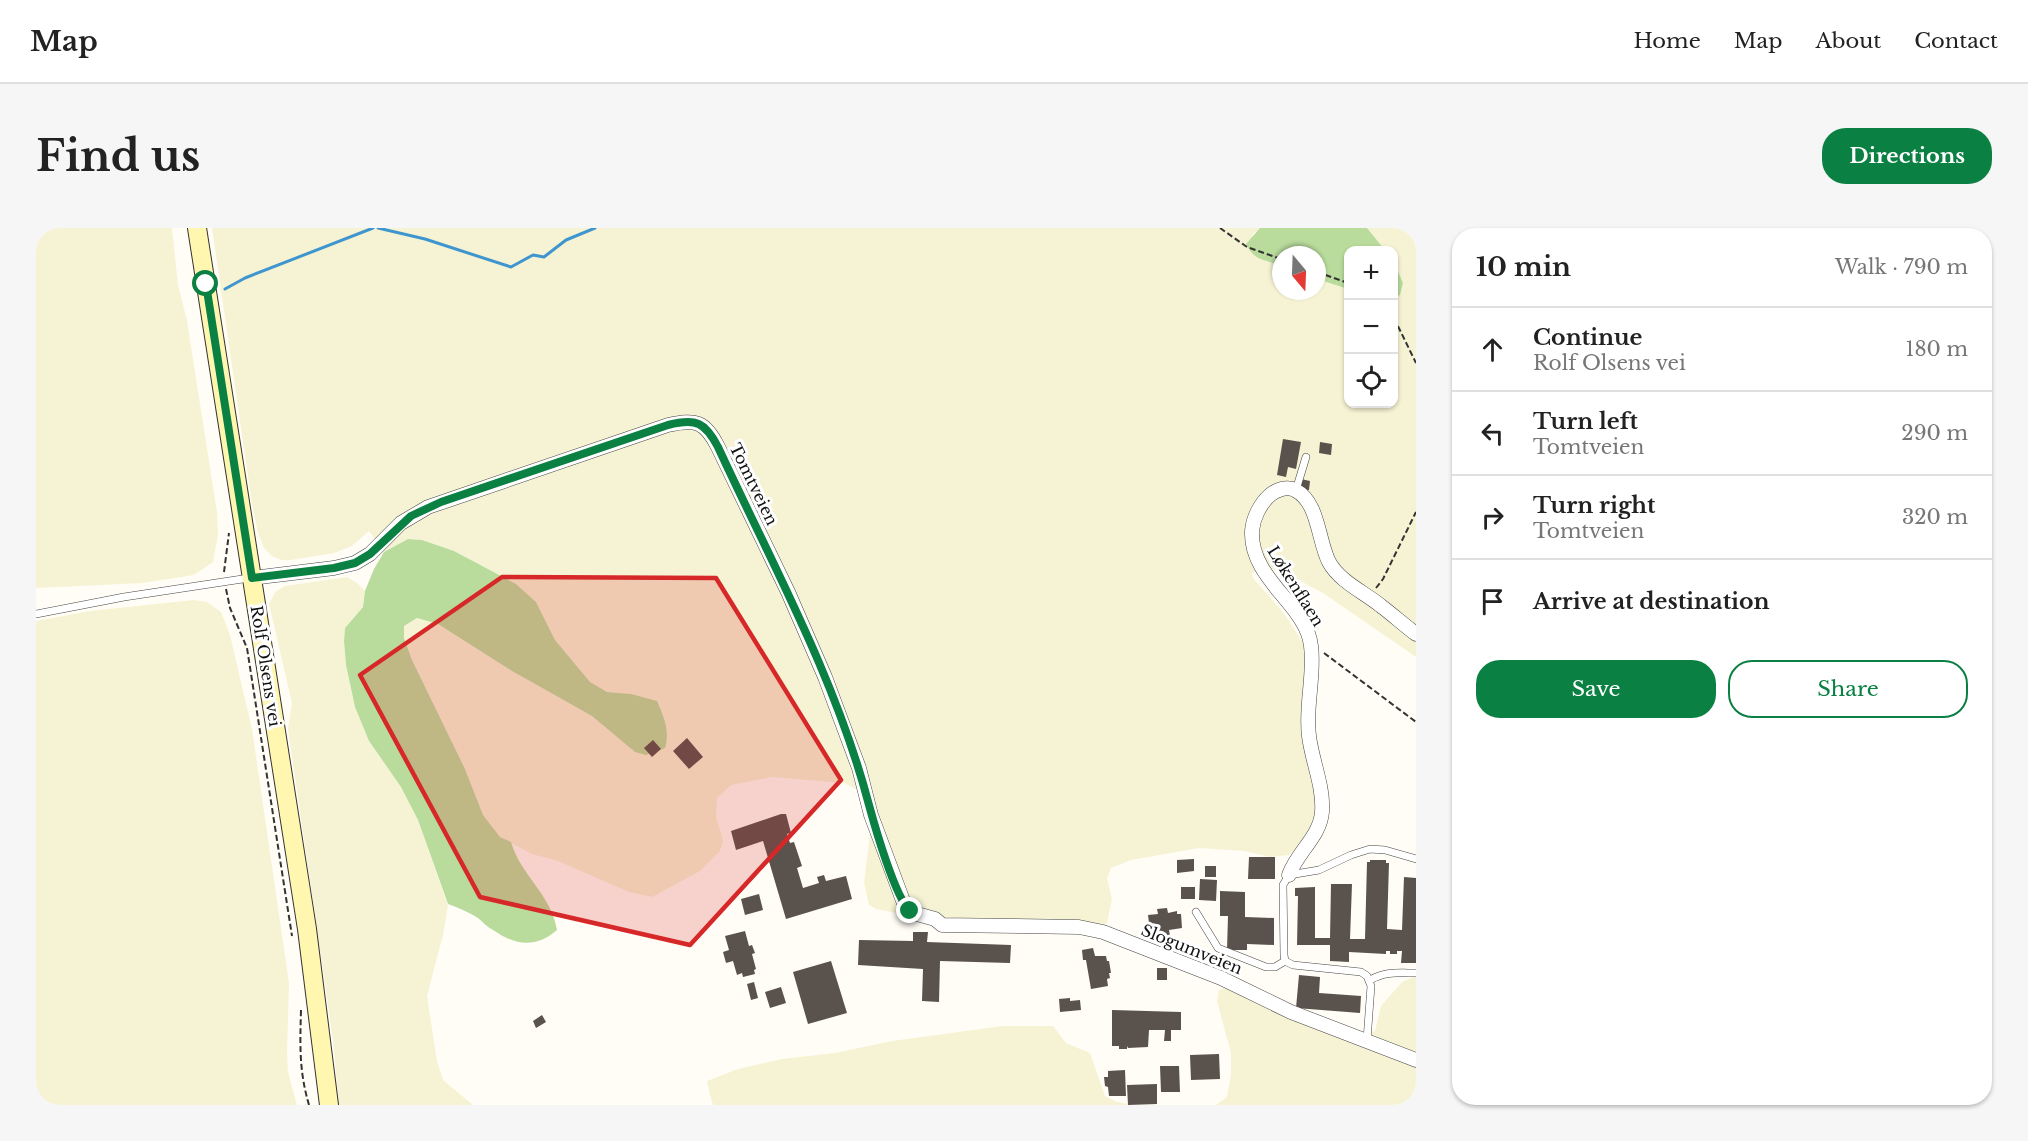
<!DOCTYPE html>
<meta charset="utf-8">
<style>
body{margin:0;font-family:"Libre Baskerville",serif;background:#f6f6f6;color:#222}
.controls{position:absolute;right:18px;top:18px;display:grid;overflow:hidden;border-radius:12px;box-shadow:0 2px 4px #0004}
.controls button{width:54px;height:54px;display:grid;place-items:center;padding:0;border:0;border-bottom:2px solid #e0e0e0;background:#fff;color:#222;font:30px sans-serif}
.compass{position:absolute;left:1236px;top:18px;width:54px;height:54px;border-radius:50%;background:#fff;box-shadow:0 2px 4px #0004;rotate:161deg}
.stop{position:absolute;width:18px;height:18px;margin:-14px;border:4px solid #0b8043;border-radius:50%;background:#fff}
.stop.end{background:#0b8043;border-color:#fff;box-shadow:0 2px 6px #0008}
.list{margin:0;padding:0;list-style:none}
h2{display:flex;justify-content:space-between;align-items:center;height:78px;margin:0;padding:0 24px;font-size:26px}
h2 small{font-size:20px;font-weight:400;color:#767676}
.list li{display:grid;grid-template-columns:39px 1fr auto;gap:18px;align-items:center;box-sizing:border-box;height:84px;padding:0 24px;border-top:2px solid #e0e0e0}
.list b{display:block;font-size:22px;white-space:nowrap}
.list p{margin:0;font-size:20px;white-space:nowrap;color:#767676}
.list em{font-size:20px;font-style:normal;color:#767676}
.actions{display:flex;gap:12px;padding:18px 24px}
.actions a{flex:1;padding:14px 0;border:2px solid #0b8043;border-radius:24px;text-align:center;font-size:21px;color:#0b8043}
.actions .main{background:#0b8043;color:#fff}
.icon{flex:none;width:33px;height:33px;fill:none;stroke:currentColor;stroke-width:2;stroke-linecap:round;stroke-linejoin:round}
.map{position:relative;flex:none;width:1380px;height:877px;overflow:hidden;border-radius:24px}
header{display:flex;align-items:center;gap:36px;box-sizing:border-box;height:84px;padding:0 30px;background:#fff;border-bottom:2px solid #e0e0e0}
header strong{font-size:28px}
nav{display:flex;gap:33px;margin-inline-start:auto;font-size:21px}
.intro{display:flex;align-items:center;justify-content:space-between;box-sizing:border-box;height:144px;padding:0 36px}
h1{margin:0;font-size:42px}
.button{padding:15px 27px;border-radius:24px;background:#0b8043;color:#fff;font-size:21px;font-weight:700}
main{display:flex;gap:36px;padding:0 36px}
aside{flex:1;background:#fff;border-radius:24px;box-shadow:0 2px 4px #0004}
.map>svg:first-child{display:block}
.farmland{fill:#f6f3d4}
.forest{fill:#b9dc9c}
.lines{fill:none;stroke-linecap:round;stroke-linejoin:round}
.stream{stroke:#3f96cf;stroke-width:3}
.building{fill:#5a524d}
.lane-casing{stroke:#444;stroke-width:8}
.street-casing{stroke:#444;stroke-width:15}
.secondary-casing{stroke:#333;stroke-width:20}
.path{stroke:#333;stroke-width:2;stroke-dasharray:6 3;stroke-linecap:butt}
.lane{stroke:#fff;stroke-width:7}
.street{stroke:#fff;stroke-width:14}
.secondary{stroke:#fff6b0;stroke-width:18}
.route{stroke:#0b8043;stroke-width:8}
.marked{fill:#d62828;fill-opacity:0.2;stroke:#d62828;stroke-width:4.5;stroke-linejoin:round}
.labels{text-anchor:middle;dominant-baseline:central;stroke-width:6;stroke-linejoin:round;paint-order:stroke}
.street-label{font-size:16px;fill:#111;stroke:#fff}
</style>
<header>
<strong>Map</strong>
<nav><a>Home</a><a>Map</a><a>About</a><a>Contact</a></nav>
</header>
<div class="intro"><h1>Find us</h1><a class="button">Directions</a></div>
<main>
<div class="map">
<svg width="1380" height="877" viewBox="0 0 1380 877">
<rect width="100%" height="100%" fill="#fffdf5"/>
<!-- farmland -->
<path class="farmland" d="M0,0H136L142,57L151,93L181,284L182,307L177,334L158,347L106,355L0,360Z
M176,0H1224L1216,7L1224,31L1245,38V63H1281V51L1312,61V176H1358V70L1364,66L1367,55L1358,34V22H1349L1331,0H1380V429L1287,365L1253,347L1232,340L1216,345L1217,350L1247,384L1274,425L1284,593L1272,609L1253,627L1234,629L1209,623L1163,620L1095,632L1075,640L1071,650L1076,671L1071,695L1067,698L871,687L840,681L833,677L828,655L834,606V584L828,565L808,555L759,551L736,549L695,557L681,570L680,589L687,612L684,623L664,643L616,669L593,664L522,633L496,626L464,609L447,587L429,541L376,432L368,410V398L381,390L402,396L476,443L556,488L599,524L595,466L571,464L554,454L519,412L500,374L480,356L418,323L386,312L372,311L348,324L333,303L316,318L298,325L255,332H245L236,328L228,320L222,305L216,276Z
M311,349L321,355L329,363L327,379L309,400L308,413L310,437L319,479L333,513L365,559L382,592L412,678L407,707L391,768L401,833L407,852L437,877H303L297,812L252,501L256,475L233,376L239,364L249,358Z
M158,372L171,374L185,384L194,407L216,501L253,755L251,826L252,844L261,877H0V393L54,383Z
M1380,748V877H1180L1191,869L1195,846V825L1181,773L1183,762L1192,759L1329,806L1339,803L1345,778L1366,754Z
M967,798H1017L1030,815L1054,825L1069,868L1081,874L1099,877H677L674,867L671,853L702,841L746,831L799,825L856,813Z"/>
<!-- forest -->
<path class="forest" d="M1224,0H1331L1349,22H1312V61L1281,51V27H1245V38C1229,31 1219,34 1210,16Z
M1358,34L1367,55L1364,67L1358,70Z
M372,311L386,312L418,323L480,356L500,374L519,412L554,454L571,464L595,466L621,473C628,489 634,503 629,520L610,527L599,524L556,488L476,443L402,396L381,390L368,398V410L376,432L429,541L447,587L464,609L475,614C485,648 515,666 521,702C500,720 480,718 457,702C451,699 447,694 442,690C432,684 423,680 412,676L382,592L365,559L333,513L319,479L310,437L308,413L309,400L327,379L329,363L338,341L348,324Z"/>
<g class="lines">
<!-- stream -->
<path class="stream" d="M342,0L389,11L475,39L497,27L508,29L530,12L559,0
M189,61L209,50L337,0"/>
</g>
<!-- building -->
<path class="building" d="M1247,211L1265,214L1260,241L1252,239L1250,249L1241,247Z
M1284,214L1296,216L1295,227L1283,225Z
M1265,251L1274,253L1273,262L1263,261Z
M651,510L667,529L653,541L637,523Z
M617,512L625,521L616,529L608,520Z
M745,586H750L755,605L751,606L754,615L758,614L766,638L761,640L767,660L783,655L781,649L788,647L790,653L810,648L816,671L750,691L727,613L700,622L695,603Z
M1213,629H1239V651H1212Z
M1158,631V643L1141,645V632Z
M1334,632H1350V635H1353L1351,701L1366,702L1368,649L1380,650V735H1365L1366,723H1361V726H1354V723H1350V726L1313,724V734L1294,733V717H1261L1262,668H1259V660L1279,659V710H1294L1295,656H1316L1314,711H1329L1331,634H1334Z
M1169,638H1180V649H1169Z
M1164,651L1181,652L1180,673L1163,672Z
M1145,659H1159V671H1145Z
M1184,663L1209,664V689L1238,690V717L1211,716V722H1191L1192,688H1184Z
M723,666L727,682L709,687L705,671Z
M1131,680L1132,685L1141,683V686H1145L1146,700L1133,702L1134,708L1124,709L1123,703L1114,704L1112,687L1122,686L1121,681Z
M709,703L713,718L716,717L719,725L716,726L720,741L718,742L719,746L707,749L706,745L701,747L697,733L690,735L687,724L693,722L689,708Z
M877,704H892L891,714L975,717L974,735L904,733L903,774L886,773L887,741L822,737L823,712L877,713Z
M1057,720L1059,728H1070L1071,733H1073L1075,745H1073L1074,750L1071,751L1072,758L1055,761L1050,732H1047L1046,722Z
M795,733L811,785L772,796L757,744Z
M1121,740H1131V752H1121Z
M1263,747L1284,749L1283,765L1325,768L1324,785L1260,780Z
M718,754L722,770L715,772L711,756Z
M745,759L750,775L734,780L729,764Z
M1034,770V773L1044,772L1045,782L1024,784L1023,771Z
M1076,782L1145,784V802H1135V813H1128L1129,802H1113L1112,819L1092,820L1091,818V821H1083V818H1076Z
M506,787L510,794L500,800L497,793Z
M1183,826L1184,851L1155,852L1154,827Z
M1124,838H1143L1144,864H1125Z
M1089,842L1090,868H1073L1072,859L1069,858L1068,849H1072V843Z
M1121,856V876L1092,877L1091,857Z"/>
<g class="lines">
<!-- lane casing -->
<g class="lane-casing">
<path id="lane" d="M1260,262L1270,229
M0,386L88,369L213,350
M1160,684L1182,720L1230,739H1239L1249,733
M1334,752C1350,743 1363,745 1380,745
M1331,812L1335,758L1331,748L1325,744L1257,737L1249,733L1248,727L1247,657L1253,647L1283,642L1315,627L1334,621L1349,622L1380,631"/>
</g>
<!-- street casing -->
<g class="street-casing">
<path id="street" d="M216,350L298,340L319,335L334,326L365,295L392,279L632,197C660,191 669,193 682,219L752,364L789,449L823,540L835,587L869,678L881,686L899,691L906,697L1043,699L1067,704L1185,750L1255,784L1380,832
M1253,647C1261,624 1284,609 1286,584C1288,559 1276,533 1273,508C1269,478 1279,447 1275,418C1271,377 1214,352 1216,303C1217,290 1224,276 1234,267C1240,262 1250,258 1259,262C1283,274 1282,313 1293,334C1304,354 1328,364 1345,378C1357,387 1368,397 1380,406"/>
</g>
<!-- secondary casing -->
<g class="secondary-casing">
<path id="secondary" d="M161,0L271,701L293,877"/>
</g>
<!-- path -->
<path class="path" d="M1184,0L1211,19L1245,31
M1281,44L1312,55
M1358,90L1380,135
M188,344L193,305
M1340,360L1347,351L1380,284
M190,361L194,380L211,420L256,708
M1288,425L1380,494
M265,782C264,817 263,843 273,877"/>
<!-- lane -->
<use href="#lane" class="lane"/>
<!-- street -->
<use href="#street" class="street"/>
<!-- secondary -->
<use href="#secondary" class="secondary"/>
</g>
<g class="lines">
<!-- route -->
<path class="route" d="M170,56L216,350L298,340L319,335L334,326L375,288L405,274L632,197C660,190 669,194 682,219C736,336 800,451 833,577C839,599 859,669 874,683"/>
</g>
<!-- marked area -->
<path class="marked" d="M466,349L680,350L805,552L654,717L444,669L324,447Z"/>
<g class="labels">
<!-- street labels -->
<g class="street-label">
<text transform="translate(718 256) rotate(64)">Tomtveien</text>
<text transform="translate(1260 358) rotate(58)">Løkenflaen</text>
<text transform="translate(230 438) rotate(81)">Rolf Olsens vei</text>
<text transform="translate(1156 721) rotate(22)">Slogumveien</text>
</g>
</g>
</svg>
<div class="controls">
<button>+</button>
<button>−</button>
<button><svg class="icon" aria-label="locate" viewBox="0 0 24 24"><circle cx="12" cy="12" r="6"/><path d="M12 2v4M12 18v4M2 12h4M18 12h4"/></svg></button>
</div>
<svg class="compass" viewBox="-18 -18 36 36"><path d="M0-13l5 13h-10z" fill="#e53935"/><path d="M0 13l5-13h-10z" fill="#767676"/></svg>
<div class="stop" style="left:170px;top:56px"></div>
<div class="stop end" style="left:874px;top:683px"></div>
</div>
<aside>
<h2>10 min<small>Walk · 790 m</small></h2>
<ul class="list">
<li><svg class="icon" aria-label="ahead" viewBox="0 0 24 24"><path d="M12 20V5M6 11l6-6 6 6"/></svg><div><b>Continue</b><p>Rolf Olsens vei</p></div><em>180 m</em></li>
<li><svg class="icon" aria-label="left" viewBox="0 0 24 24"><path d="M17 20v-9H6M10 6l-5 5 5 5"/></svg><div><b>Turn left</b><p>Tomtveien</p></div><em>290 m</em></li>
<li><svg class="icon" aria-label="right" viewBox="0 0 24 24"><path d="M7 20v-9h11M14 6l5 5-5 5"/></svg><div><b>Turn right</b><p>Tomtveien</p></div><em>320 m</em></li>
<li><svg class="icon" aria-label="arrive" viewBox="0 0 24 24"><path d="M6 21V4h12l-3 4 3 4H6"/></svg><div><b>Arrive at destination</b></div></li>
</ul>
<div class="actions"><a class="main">Save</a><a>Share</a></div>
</aside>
</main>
